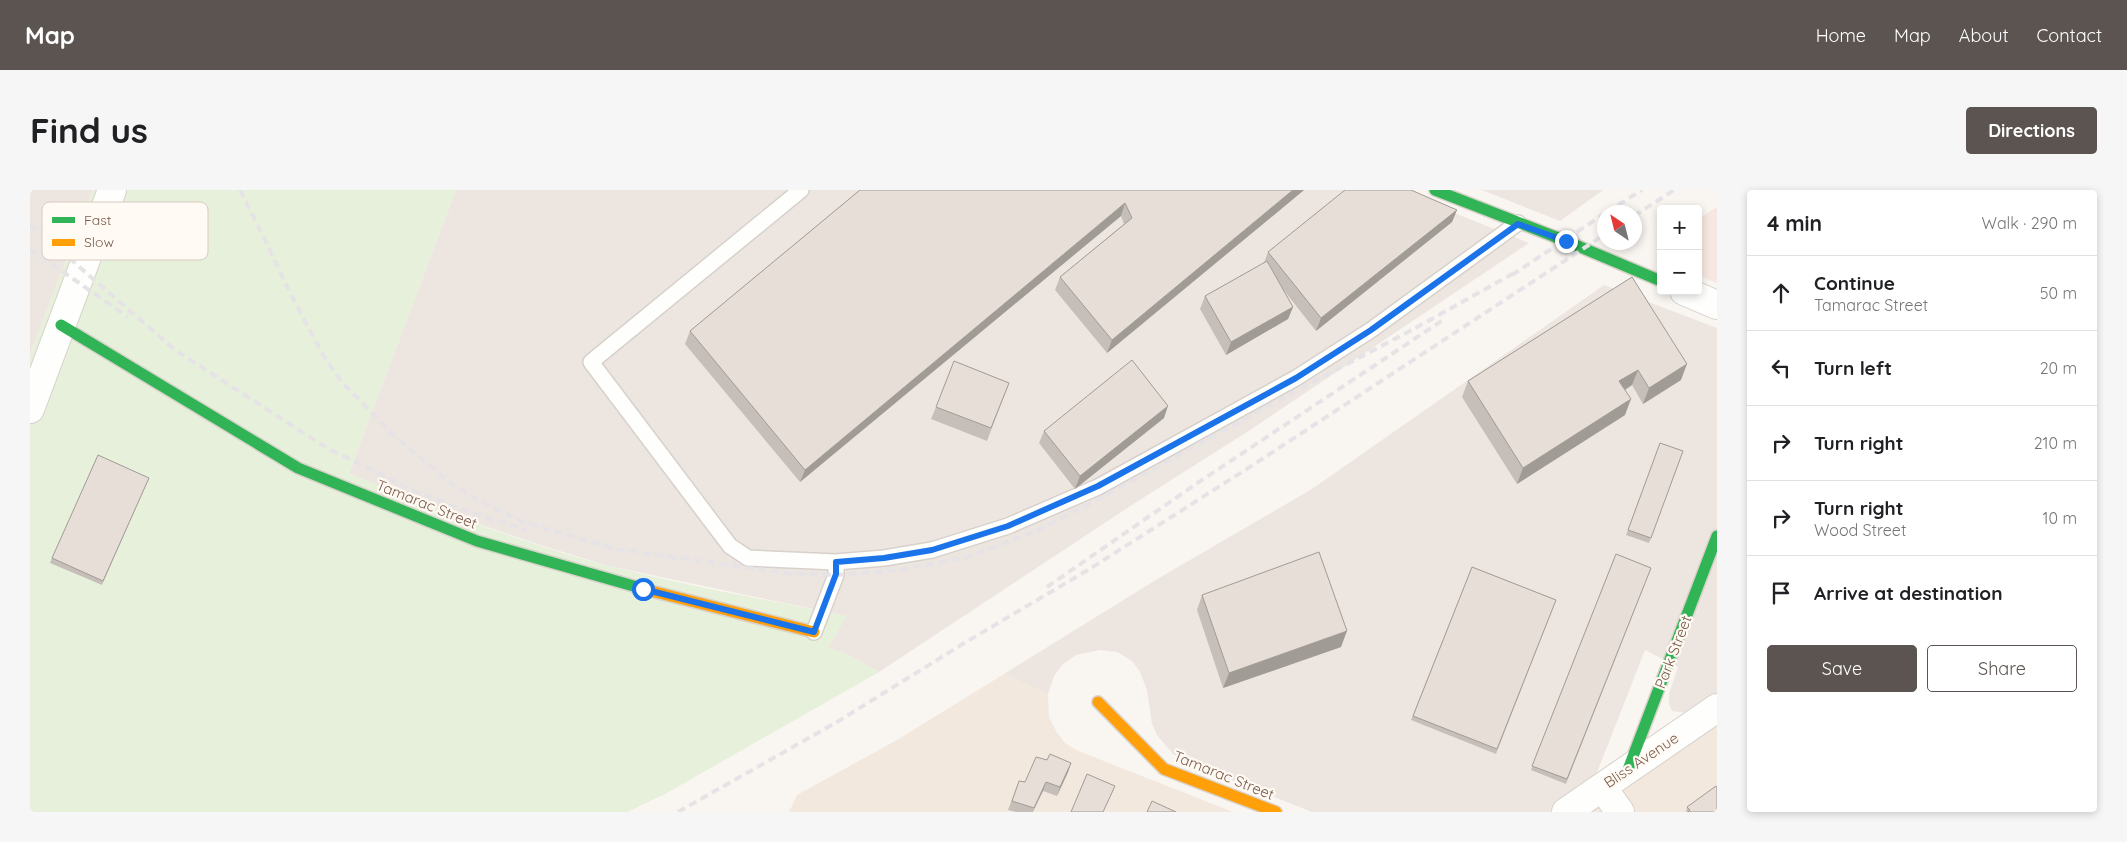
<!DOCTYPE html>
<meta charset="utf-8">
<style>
body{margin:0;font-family:Quicksand,sans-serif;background:#f6f6f6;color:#202124}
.controls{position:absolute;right:15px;top:15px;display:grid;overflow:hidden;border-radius:5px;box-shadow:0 2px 8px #0003}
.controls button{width:45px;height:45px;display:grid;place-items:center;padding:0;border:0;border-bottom:1px solid #e0e0e0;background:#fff;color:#202124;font:25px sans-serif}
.compass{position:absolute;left:1567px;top:15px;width:45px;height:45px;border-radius:50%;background:#fff;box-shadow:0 2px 8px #0003;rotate:325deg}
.stop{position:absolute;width:15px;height:15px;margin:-11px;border:4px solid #1a73e8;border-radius:50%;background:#fff}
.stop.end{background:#1a73e8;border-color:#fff;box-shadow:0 1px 5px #0008}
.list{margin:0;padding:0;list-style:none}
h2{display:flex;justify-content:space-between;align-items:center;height:65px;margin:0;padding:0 20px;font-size:21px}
h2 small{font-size:16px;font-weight:400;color:#757577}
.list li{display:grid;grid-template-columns:32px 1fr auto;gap:15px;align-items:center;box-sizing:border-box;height:75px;padding:0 20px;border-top:1px solid #e0e0e0}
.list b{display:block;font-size:19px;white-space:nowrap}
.list p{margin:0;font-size:16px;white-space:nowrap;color:#757577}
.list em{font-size:16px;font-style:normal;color:#757577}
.actions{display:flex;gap:10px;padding:15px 20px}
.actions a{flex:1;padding:11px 0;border:1px solid #5c5450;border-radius:5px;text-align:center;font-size:18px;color:#5c5450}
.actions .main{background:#5c5450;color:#fff}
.icon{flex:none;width:28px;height:28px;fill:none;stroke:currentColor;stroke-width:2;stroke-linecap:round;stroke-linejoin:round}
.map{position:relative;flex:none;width:1687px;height:622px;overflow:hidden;border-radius:5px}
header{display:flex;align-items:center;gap:30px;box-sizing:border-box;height:70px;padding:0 25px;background:#5c5450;color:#fff}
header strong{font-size:24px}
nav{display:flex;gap:28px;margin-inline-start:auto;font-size:18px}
.intro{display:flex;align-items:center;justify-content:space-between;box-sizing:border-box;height:120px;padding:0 30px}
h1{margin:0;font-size:35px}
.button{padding:12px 22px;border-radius:5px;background:#5c5450;color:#fff;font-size:18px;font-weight:700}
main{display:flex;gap:30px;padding:0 30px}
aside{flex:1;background:#fff;border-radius:5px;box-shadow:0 2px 8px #0003}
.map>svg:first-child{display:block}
.residential{fill:#f2e8de}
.commercial{fill:#f6e8e1}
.industrial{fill:#ede5e0}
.green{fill:#e7f0db}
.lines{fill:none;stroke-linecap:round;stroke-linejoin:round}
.lane-casing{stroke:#d7d1cb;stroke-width:18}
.street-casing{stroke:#d7d1cb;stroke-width:30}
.fast-casing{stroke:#d9d2cb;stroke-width:14}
.slow-casing{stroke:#d9d2cb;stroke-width:14}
.lane{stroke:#fefefd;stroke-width:15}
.street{stroke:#fefefd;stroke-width:28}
.fast{stroke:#30b455;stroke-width:11}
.slow{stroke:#ff9f0a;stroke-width:11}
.rail{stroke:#e6e3e7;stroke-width:4;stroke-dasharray:8 5;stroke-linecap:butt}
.wall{fill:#c6bfb9}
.shaded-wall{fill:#a19b96}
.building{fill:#e6ded7;stroke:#a19b96}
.route{stroke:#1a73e8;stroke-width:6}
.labels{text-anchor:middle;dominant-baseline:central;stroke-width:4.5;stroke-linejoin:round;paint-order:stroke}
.street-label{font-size:15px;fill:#7a5c4d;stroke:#fffaf3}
.key{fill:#fffaf3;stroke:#d7cbc1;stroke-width:1}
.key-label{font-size:14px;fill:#7a5c4d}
</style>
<header>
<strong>Map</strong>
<nav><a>Home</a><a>Map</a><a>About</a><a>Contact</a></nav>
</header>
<div class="intro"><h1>Find us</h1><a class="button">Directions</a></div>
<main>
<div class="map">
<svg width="1687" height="622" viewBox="0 0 1687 622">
<rect width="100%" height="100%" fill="#f9f5f0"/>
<!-- residential -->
<path class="residential" d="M974,484L1018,504L1019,527L1026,541L1035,553L1046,560L1203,622H759L767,605L867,550Z
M1687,518V622H1536Z"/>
<!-- commercial -->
<path class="commercial" d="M1687,17V93L1668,85V29Z"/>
<!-- industrial -->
<path class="industrial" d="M0,0H63L0,164Z
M426,0H1367L1499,53L1217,242L1105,313L849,482L817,464L798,458L816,426L579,376L510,355L385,312L319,283Z
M1452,0H1573L1530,31Z
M1574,95L1687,138V510L1658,523L1642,521L1639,514V504L1648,477L1615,460L1566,585L1563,591L1519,622H1282L1159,573L1143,564L1127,545L1122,534L1117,500L1110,482L1102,471L1087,462L1070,460L1046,465L1032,475L1024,486L1018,504L974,484L1129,388L1282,299Z"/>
<!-- green -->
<path class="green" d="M63,0H426L319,283C403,319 490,352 579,376C657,396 738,410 817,426L798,458L817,464L849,482L635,604L597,622H0V164Z"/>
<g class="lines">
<!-- lane casing -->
<g class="lane-casing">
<path id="lane" d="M771,0L561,172L700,356L718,368L806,372L854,368L902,360L978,336L1068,297L1266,188L1341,140L1488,33
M784,442L806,385V372"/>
</g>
<!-- street casing -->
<g class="street-casing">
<path id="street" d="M1654,101L1687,115
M0,219L82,0
M1572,597L1590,622
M1536,622L1687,518"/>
</g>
<!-- fast casing -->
<g class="fast-casing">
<path id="fast" d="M1405,0L1536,51L1631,91
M31,135L268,278L447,351L621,401
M1599,577L1687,346"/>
</g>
<!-- slow casing -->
<g class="slow-casing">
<path id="slow" d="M621,401L784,442
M1068,512L1134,579L1246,622"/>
</g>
<!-- lane -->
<use href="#lane" class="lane"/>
<!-- street -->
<use href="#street" class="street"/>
<!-- fast -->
<use href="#fast" class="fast"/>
<!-- slow -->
<use href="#slow" class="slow"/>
<!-- rail -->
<path class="rail" d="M210,0L238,56L259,101L293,165L311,191L362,244L423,295L456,314L491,331L585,359L756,383L806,385L869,380L938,367L1006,341L1065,311L1273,197L1380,141L1486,82
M1577,22L1612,0
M1604,26L1644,0
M0,34L145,160L297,258L387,302L437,321L497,340
M0,59L98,127
M1482,85L1574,24
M1017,397L1166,294L1413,130
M648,622L807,532L936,452L1058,380L1223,275L1574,45"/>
</g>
<!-- wall -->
<path class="wall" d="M830,0H1274L1077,163L1025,100L1030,87L1094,34L1091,26L770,292L655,154L660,141Z
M1427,20L1422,32L1286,141L1252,98L1263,117L1258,129L1196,165L1170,119L1175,106L1234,73L1238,62Z
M1602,87L1651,190L1613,214L1602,195L1595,200V225L1487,294L1432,207L1438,191Z
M979,193L957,251L901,229L906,217Z
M1134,228L1045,299L1009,253L1014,241Z
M1630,253L1653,261L1619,353L1596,345Z
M119,288L72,395L20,373L22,368Z
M1586,364L1621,378L1536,594L1501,580Z
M1442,377L1526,410L1466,564L1381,530Z
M1172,405L1311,457L1193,498L1167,420Z
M1017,570L1041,573L1038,582L1027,606L1013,601L1003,622H986L978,620L989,591L995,592Z
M1657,617L1687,622H1656Z"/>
<!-- shaded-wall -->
<path class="shaded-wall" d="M1263,0H1274L1077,163L1082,150Z
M1095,13L1091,26L770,292L775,280Z
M1427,20L1422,32L1286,141L1291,128Z
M1263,117L1258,129L1196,165L1201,152Z
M1657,174L1651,190L1613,214L1619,198Z
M1608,180L1602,195L1584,207L1589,191Z
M1601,209L1595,225L1487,294L1493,278Z
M1138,216L1134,228L1045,299L1050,286Z
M1317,441L1311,457L1193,498L1199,483Z
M1041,573L1038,582L1027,606L1030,597Z
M1016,592L1013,601L1002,622L1004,618Z"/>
<!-- building -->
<path class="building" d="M830,0H1263L1082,150L1030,87L1102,28L1095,13L775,280L660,141Z
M1315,0H1381L1427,20L1291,128L1238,62Z
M1237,71L1263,117L1201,152L1175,106Z
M1602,87L1657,174L1619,198L1608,180L1589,191L1601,209L1493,278L1438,191Z
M1102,170L1138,216L1050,286L1014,241Z
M924,171L979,193L961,238L906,217Z
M1630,253L1653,261L1621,348L1598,340Z
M68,265L119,288L73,391L22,368Z
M1289,362L1317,441L1199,483L1172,405Z
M1586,364L1621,378L1537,589L1502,576Z
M1442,377L1526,410L1467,559L1383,526Z
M1020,564L1041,573L1030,597L1016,592L1004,618L982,611L989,591L995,592L1006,567L1017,570Z
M1057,584L1085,596L1073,622H1041Z
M1686,596L1687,598V622H1658L1660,620L1657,617Z
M1122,611L1146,622H1117Z"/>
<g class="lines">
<!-- route -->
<path class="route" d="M613,399L784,442L806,384V372L854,368L902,360L978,336L1068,296L1266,188L1341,140L1488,34L1536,51"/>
</g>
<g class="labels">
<!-- street labels -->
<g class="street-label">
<text transform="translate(397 314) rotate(22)">Tamarac Street</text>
<text transform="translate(1643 462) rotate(-69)">Park Street</text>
<text transform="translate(1611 570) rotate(-34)">Bliss Avenue</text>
<text transform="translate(1194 585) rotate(22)">Tamarac Street</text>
</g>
</g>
<!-- legend -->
<rect x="12" y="12" width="166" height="58" rx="8" class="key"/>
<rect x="22" y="27" width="23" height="6" fill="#30b455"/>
<rect x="22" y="49" width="23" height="7" fill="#ff9f0a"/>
<g class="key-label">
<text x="54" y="35">Fast</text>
<text x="54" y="57">Slow</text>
</g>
</svg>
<div class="controls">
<button>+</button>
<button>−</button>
</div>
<svg class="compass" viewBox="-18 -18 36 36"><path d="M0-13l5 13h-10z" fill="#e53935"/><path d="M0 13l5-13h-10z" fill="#757577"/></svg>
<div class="stop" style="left:613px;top:399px"></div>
<div class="stop end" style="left:1536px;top:51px"></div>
</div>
<aside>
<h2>4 min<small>Walk · 290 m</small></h2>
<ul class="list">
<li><svg class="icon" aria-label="ahead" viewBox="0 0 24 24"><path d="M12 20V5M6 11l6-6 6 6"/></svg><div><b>Continue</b><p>Tamarac Street</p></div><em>50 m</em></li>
<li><svg class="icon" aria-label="left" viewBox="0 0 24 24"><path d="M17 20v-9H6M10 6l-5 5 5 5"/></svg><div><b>Turn left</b></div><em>20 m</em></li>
<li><svg class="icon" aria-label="right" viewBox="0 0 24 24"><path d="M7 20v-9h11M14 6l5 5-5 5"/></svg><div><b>Turn right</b></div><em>210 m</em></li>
<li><svg class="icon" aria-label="right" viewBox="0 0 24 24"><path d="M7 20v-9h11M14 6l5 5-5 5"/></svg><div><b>Turn right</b><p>Wood Street</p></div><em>10 m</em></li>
<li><svg class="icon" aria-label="arrive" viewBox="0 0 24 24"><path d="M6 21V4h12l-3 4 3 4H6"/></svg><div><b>Arrive at destination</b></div></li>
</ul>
<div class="actions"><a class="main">Save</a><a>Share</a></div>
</aside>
</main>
